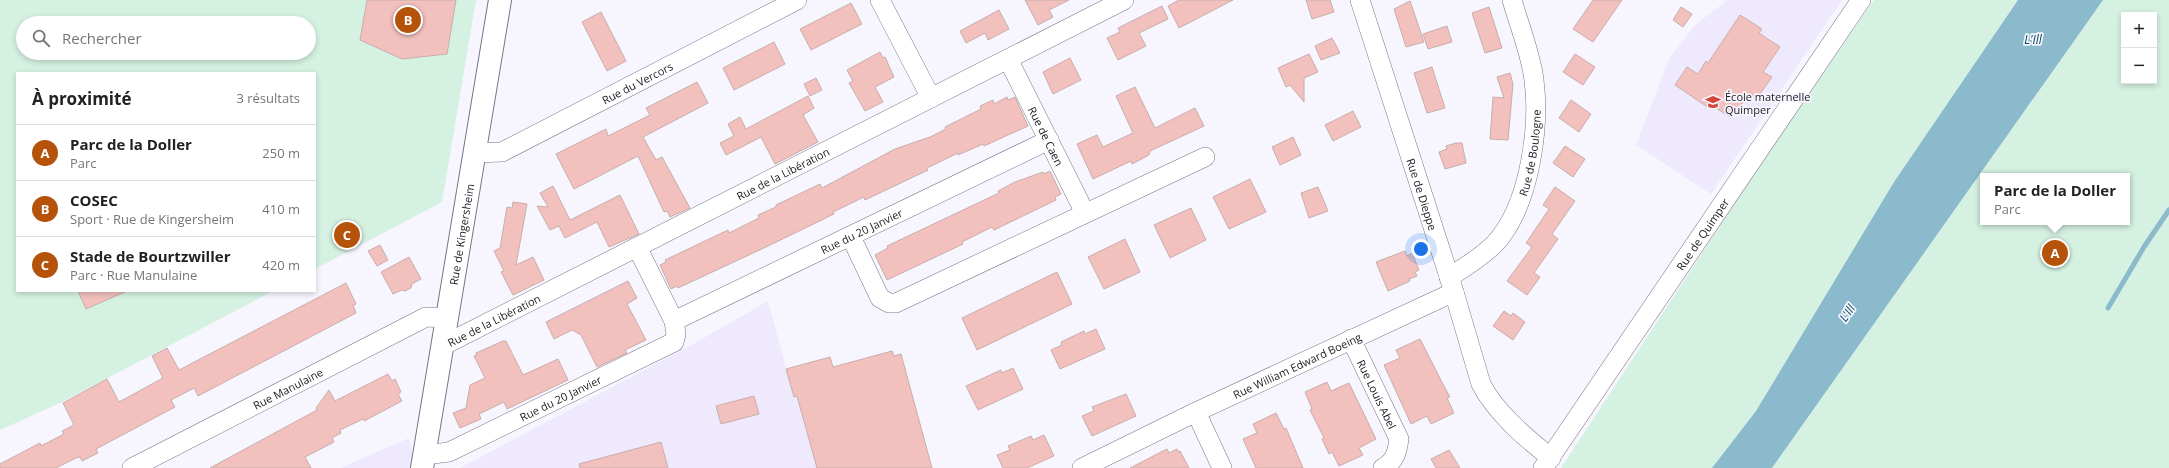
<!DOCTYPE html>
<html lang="fr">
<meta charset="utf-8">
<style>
body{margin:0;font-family:"Open Sans",sans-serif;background:#f6f6f6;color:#222}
.controls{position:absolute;right:12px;top:12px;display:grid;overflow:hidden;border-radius:0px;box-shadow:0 2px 6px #0003}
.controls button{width:36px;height:36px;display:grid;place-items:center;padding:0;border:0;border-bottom:1px solid #e0e0e0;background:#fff;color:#222;font:20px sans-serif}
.you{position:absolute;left:1421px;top:249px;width:14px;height:14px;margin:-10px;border:3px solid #fff;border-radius:50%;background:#1a73e8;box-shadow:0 0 0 6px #1a73e833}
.badge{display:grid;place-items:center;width:26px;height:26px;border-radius:50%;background:#b45309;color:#fff;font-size:13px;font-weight:700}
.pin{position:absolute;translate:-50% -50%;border:2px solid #fff;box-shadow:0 1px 4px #0006}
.popup{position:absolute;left:1980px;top:173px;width:150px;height:52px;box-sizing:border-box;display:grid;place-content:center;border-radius:0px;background:#fff;filter:drop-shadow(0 1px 3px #0005);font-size:13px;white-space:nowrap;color:#767676}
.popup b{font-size:15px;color:#222}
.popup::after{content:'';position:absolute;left:50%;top:100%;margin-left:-8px;border:8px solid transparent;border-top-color:#fff}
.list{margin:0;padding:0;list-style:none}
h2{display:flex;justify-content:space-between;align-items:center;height:52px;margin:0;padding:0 16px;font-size:17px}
h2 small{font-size:13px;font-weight:400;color:#767676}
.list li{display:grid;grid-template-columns:26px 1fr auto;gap:12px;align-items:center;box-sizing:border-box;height:56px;padding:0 16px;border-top:1px solid #e0e0e0}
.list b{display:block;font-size:15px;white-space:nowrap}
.list p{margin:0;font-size:13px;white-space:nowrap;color:#767676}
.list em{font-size:13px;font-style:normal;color:#767676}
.icon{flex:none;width:22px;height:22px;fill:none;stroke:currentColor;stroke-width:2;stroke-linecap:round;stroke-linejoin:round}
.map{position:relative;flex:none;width:2169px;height:468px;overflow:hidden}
.search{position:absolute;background:#fff;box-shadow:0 2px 6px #0003;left:16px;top:16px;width:300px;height:44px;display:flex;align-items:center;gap:10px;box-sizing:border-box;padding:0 14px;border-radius:22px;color:#767676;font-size:15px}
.panel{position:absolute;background:#fff;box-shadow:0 2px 6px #0003;left:16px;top:72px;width:300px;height:220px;border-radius:0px}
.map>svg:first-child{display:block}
.built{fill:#eee9fc}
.green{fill:#d5f1e2;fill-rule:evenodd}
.water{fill:#8abacb}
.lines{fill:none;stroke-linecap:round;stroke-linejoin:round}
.stream{stroke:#8abacb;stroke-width:5}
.building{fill:#f2c1be;stroke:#c8adab}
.minor-casing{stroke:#7a7489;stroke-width:20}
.secondary-casing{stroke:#7a7489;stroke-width:24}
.minor{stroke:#fff;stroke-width:19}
.secondary{stroke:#fff;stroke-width:22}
.labels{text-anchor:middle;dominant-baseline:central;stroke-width:3.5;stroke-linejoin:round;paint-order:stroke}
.street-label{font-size:11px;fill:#1c1a22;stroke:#f7f5fe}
.poi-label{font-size:11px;fill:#1c1a22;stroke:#f7f5fe;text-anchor:start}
.water-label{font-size:12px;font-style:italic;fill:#02495c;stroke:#f7f5fe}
</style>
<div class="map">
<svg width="2169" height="468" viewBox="0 0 2169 468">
<rect width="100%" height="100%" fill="#f7f5fe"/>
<!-- built -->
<path class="built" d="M1728,0H1842L1711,194L1636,145L1669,59L1695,25Z
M768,301L794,397L797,396L817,468H460L697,342Z
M409,438L415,468H340Z"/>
<!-- green -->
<path class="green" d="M0,0H476L442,202L315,269V73H17V291H273L62,402L0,430ZM23,23H309V53H23Z
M1874,0H2018L1894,182L1756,411L1712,468H1561L1752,177Z
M2103,0H2169V468H1772ZM2124,15H2154V81H2124ZM1983,176H2127V222H1983Z"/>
<!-- water -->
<path class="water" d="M2018,0H2103L1772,468H1712L1756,411L1894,182Z"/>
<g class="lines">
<!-- stream -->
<path class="stream" d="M2108,308L2144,247L2169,210"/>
</g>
<!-- building -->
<path class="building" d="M367,0H456L447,54L402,59L360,40Z
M1025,0H1069L1049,10L1053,17L1038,25Z
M1179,0H1233L1179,28L1168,6Z
M1306,0H1330L1334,12L1312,19Z
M1593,0H1622L1593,42L1573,29Z
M1410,1L1424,42L1406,47L1394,9Z
M851,3L862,24L811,50L800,29Z
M1162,6L1168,19L1139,33L1146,46L1118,60L1107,38L1120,32L1118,28Z
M1489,7L1502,48L1485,53L1472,13Z
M1681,7L1692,14L1683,27L1673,20Z
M999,10L1009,29L988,40L985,33L966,43L960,31Z
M601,12L626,61L607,71L582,22Z
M1740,15L1762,29L1759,33L1780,47L1763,72L1772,77L1757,98L1749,93L1732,118L1711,105L1709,108L1675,85L1687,67L1698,74L1706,61L1708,63Z
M1447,26L1452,42L1428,49L1423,34Z
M1332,38L1340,53L1321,60L1315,46Z
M774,42L785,64L734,90L723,68Z
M880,52L883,58L885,57L894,77L875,87L883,102L865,111L849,83L853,81L847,70Z
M1309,54L1318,72L1304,78V102L1290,85L1286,87L1278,68Z
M1575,54L1595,67L1583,85L1563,72Z
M1070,58L1081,80L1053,94L1043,72Z
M1432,67L1445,108L1427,113L1414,73Z
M1510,73L1513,84L1508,140L1490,139L1493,97L1504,98L1497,77Z
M816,78L822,90L810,96L804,84Z
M697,82L708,103L643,137L656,160L662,157L690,208L670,217L667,211L664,212L638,156L574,189L556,154L606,129L608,136L650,115L646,108Z
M1135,87L1155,128L1195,108L1204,126L1150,151L1149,155L1132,164L1131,161L1093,179L1077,144L1097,135L1103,147L1133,133L1116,96Z
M808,96L814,108L803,115L818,142L775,164L761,137L726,155L720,143L734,136L728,124L740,117L746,129Z
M1007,97L1008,100L1015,97L1028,126L984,146L983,144L958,155V153L927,168L928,170L865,200L864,197L833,212L834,214L766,247L678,288L677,286L671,289L660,265L666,262L665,260L728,230L729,233L759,218L758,215L776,207V205L820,184L822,188L895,149L930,137L946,129L945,127L981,109L980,106L993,100L994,104Z
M1571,100L1591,114L1579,132L1559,118Z
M1353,111L1361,127L1333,141L1325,125Z
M1293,137L1301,155L1280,165L1272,147Z
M1456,143H1462L1466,163L1445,169L1439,152L1447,149L1446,146Z
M1565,146L1585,159L1573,177L1553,163Z
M1050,171L1061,194L1055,197L1056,200L994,230L992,227L962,242L963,244L887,280L875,255L888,248L887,246L999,193L998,191L1015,182L1043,172L1044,174Z
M1250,179L1266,212L1229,229L1213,197Z
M553,186L570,220L620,195L639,234L609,247L597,222L565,238L559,226L550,230L537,206L548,207L540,193Z
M1318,187L1328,211L1309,218L1301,193Z
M1555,187L1575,201L1552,234L1558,239L1534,273L1540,277L1527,295L1507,281L1532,247L1526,243L1549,209L1543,205Z
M513,202L527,204L516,265L533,257L544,280L513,295L501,272L504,271L494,251L500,248L507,207L512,208Z
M1191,208L1206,240L1170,258L1154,225Z
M1125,239L1140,272L1104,289L1088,257Z
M380,245L388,260L377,266L368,251Z
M1405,251L1407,256L1412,253L1419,270L1415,272L1417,276L1409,279L1410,281L1388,291L1376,262Z
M409,257L421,279L412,284L411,288L405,291L402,290L393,294L381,272Z
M1057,272L1072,304L977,350L962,318Z
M628,281L637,298L627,304L646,340L625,350L627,353L597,367L581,335L572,330L554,339L546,322Z
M346,283L356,304L353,305L356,313L198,396L194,388L171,400L175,407L96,449L98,453L82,461L80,457L76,458L56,468H0V464L40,443L41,446L64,434L62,431L74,425L63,403L107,379L119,402L163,378L152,356L167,348L179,370Z
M78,291H127L86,309Z
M1504,311L1511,316L1513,313L1525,322L1513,340L1493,326Z
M1096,329L1105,349L1060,369L1051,350L1062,345L1061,342L1084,331L1085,334Z
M1420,339L1445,388L1450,397L1447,398L1454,413L1431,424L1427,416L1411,424L1384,365L1400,358L1396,350Z
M503,341H506L523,375L558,359L568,380L507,409L504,402L479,414L481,419L460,428L453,413L466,408L470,385L485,378L474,356L477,355L476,353Z
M892,351L894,356L901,354L932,468H817L797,396L794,397L786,369L830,357L833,367Z
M1013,368L1023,389L978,410L966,386L1001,370L1002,373Z
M388,374L392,381L395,379L401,392L398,394L402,401L364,421L363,419L340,430L341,433L332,438L334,442L305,457L311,468H210L317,410L316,408L329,390L335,401Z
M1327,382L1331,391L1349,383L1376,439L1359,448L1363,455L1339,466L1332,452L1329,454L1322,439L1324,438L1310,410L1312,409L1305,392Z
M1126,394L1136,416L1092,436L1082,416L1094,411L1092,407Z
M754,396L759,414L721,424L716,406Z
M1276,413L1284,429L1286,428L1303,468H1256L1243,439L1257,433L1253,424Z
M1044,435L1054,456L1027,468H1003L997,455L1010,450L1008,446L1031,436L1033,440Z
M661,442L668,468H580L579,464Z
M1167,449L1169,453L1177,449L1179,453L1180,451L1189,468H1130Z
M1449,450L1460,468H1436L1431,459Z"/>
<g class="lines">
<!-- minor casing -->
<g class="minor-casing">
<g id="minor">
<path d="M880,0L931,98"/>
<path id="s1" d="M1360,0L1454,292L1481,384C1496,413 1526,438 1551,458"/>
<path id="s2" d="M1008,59L1085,213"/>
<path id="s3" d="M475,153L502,152L797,0"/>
<path d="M851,237L880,298L889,303H896L1205,157"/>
<path d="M637,247L674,321"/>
<path id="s4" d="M1449,277C1464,268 1492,250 1502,235C1530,197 1540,126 1534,80C1531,54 1519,25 1512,0"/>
<path id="s5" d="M1351,339L1399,439C1397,453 1395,461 1383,468"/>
<path id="s6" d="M442,346L1124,0"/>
<path id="s7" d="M425,455L449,452L674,342L676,334L674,321L1049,140"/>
<path id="s8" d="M132,468L426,317L446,318"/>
<path d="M1082,468L1196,412"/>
<path id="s9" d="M1222,468L1196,412L1454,292"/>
<path id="s10" d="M1543,468L1861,0"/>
</g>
</g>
<!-- secondary casing -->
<g class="secondary-casing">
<g id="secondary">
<path id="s11" d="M422,468L500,0"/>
</g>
</g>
<!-- minor -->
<use href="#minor" class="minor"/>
<!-- secondary -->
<use href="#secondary" class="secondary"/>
</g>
<!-- icons -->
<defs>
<g id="school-bare" transform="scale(1.2)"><path d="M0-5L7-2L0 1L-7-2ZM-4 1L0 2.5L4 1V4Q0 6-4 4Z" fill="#d44638" stroke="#f7f5fe" stroke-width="2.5" paint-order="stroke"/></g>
</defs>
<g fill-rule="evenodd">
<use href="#school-bare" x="1713" y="102"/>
</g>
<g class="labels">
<!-- street labels -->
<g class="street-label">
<text stroke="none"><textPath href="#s3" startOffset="179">Rue du Vercors</textPath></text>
<text stroke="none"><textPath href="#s2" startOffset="86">Rue de Caen</textPath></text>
<text stroke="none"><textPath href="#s4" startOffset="156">Rue de Boulogne</textPath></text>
<text stroke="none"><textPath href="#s6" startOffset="382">Rue de la Libération</textPath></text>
<text stroke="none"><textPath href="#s1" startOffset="204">Rue de Dieppe</textPath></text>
<text stroke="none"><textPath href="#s7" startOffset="504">Rue du 20 Janvier</textPath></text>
<text stroke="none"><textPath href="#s11" startOffset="237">Rue de Kingersheim</textPath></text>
<text stroke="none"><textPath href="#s10" startOffset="283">Rue de Quimper</textPath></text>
<text stroke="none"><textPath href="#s6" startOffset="58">Rue de la Libération</textPath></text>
<text stroke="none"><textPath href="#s9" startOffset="173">Rue William Edward Boeing</textPath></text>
<text stroke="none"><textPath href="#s8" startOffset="175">Rue Manulaine</textPath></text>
<text stroke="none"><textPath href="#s5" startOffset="61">Rue Louis Abel</textPath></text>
<text stroke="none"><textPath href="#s7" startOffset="148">Rue du 20 Janvier</textPath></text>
</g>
<!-- poi labels -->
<g class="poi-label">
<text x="1725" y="96">École maternelle<tspan x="1725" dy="13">Quimper</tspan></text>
</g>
<!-- water labels -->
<g class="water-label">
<text x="2033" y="39">L'Ill</text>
<text transform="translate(1847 313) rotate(-56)">L'Ill</text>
</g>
</g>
</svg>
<div class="controls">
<button>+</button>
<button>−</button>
</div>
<div class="you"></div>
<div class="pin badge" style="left:2055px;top:253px">A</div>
<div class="popup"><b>Parc de la Doller</b>Parc</div>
<div class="pin badge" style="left:408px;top:20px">B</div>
<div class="pin badge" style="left:347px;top:235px">C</div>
<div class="search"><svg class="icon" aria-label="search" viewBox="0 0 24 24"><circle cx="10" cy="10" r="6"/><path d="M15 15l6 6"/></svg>Rechercher</div>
<section class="panel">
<h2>À proximité<small>3 résultats</small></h2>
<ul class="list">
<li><span class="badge">A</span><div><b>Parc de la Doller</b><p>Parc</p></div><em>250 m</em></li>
<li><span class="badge">B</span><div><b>COSEC</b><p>Sport · Rue de Kingersheim</p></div><em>410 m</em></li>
<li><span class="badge">C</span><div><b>Stade de Bourtzwiller</b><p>Parc · Rue Manulaine</p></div><em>420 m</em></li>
</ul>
</section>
</div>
